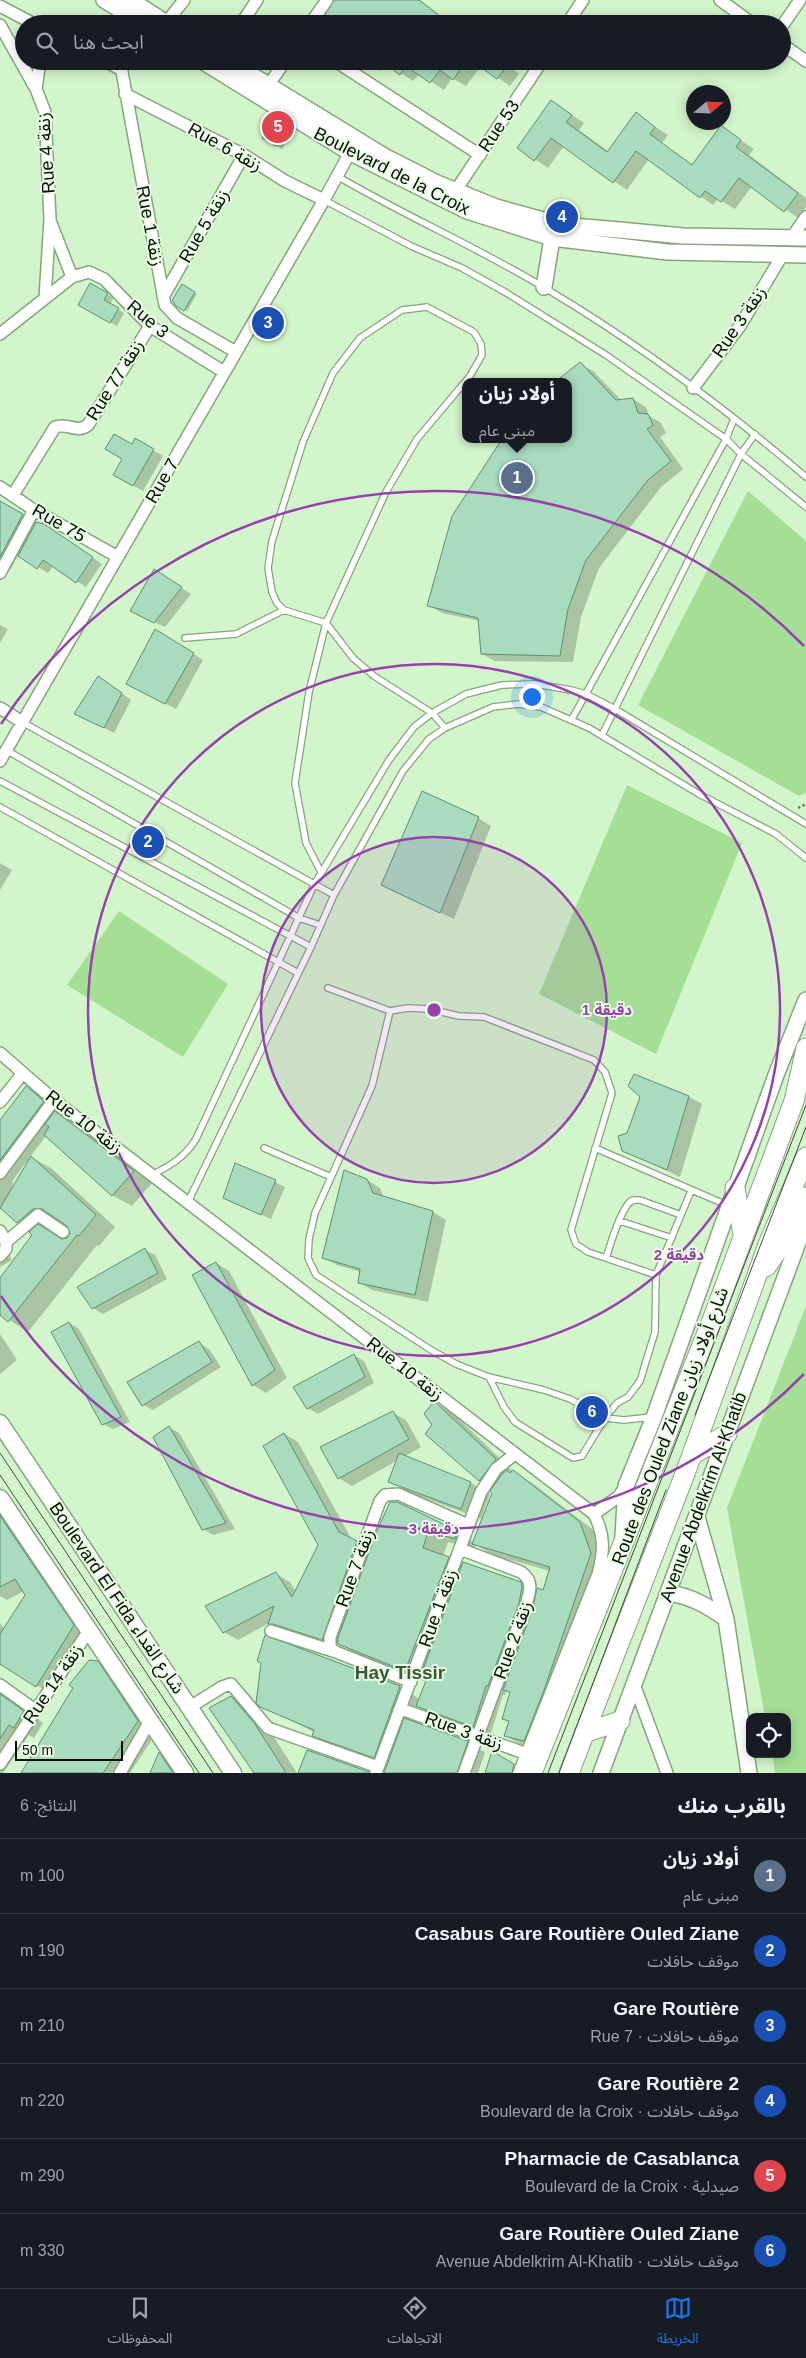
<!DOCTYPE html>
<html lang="ar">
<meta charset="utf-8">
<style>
body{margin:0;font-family:Arial,"Noto Sans Arabic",sans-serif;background:#242831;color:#f1f3f6;direction:rtl}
.controls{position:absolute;right:15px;bottom:15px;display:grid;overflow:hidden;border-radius:10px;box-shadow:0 2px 12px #0003}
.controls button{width:45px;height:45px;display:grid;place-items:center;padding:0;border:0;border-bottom:1px solid #363941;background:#171b24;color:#f1f3f6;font:25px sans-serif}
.compass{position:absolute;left:686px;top:85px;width:45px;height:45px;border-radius:50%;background:#171b24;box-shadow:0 2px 12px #0003;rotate:71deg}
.scale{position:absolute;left:15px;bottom:12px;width:108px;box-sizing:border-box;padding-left:5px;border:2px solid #061004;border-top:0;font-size:14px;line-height:18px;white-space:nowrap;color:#061004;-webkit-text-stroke:4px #eafee5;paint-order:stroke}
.you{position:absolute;left:531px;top:696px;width:18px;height:18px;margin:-12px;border:4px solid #fff;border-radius:50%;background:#1a73e8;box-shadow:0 0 0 8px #1a73e833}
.badge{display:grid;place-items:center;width:32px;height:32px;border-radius:50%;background:#1a73e8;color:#fff;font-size:16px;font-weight:700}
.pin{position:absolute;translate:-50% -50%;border:2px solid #fff;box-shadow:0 1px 5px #0006}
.popup{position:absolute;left:462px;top:378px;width:110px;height:65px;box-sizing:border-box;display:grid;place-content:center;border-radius:10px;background:#171b24;filter:drop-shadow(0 1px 4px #0005);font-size:16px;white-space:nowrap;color:#9ea1a6}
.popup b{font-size:19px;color:#f1f3f6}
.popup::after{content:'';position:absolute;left:50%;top:100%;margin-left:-10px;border:10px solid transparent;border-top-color:#171b24}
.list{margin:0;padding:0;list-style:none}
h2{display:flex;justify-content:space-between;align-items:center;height:65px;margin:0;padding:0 20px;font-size:21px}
h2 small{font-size:16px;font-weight:400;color:#9ea1a6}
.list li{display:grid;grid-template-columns:32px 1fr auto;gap:15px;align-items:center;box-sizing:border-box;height:75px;padding:0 20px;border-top:1px solid #363941}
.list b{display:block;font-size:19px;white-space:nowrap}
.list p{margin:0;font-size:16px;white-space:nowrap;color:#9ea1a6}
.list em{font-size:16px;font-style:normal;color:#9ea1a6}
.icon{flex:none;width:28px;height:28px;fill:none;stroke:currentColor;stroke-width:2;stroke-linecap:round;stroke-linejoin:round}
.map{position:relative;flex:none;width:806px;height:1773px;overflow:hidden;direction:ltr}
.search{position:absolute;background:#171b24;box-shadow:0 2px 12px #0003;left:15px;right:15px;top:15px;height:55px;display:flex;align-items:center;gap:12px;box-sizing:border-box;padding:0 18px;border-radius:28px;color:#9ea1a6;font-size:19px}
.sheet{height:515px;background:#171b24}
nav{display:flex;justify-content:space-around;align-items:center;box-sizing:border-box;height:70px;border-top:1px solid #363941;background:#171b24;font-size:14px;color:#9ea1a6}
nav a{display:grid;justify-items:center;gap:2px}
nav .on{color:#1a73e8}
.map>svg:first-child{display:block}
.green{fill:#a4df95}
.shadow{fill:#0003;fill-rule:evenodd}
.building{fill:#a9dbbe;stroke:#5f8f74}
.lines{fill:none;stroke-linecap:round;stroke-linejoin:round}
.service-casing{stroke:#86a57e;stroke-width:8}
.minor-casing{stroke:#86a57e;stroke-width:14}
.tertiary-casing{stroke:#86a57e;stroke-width:18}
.secondary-casing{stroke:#86a57e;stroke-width:19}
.trunk-casing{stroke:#86a57e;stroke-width:21}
.path{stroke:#697f64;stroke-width:2.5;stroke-dasharray:2.5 2.5;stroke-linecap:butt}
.service{stroke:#fff;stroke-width:5.5}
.minor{stroke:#fff;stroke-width:11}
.tertiary{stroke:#fff;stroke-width:15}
.secondary{stroke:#fff;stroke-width:16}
.trunk{stroke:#fff;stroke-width:19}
.tram{stroke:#3e4e3a;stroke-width:1}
.ring{fill:none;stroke:#9840ad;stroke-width:2.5}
.labels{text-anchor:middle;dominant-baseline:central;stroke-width:4;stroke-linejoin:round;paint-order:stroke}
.street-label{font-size:18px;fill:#061004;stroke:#eafee5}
.neighbourhood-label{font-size:19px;font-weight:bold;fill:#3c5835;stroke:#eafee5}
.centre{fill:#9840ad;stroke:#eafee5;stroke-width:2.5}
.ring-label{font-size:15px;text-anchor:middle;font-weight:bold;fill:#9840ad;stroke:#eafee5;stroke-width:4;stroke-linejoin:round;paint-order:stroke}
</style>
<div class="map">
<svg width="806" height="1773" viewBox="0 0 806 1773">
<rect width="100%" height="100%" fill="#d3f5cb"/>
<!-- green -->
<path class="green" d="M748,491L806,541V793L799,796L638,705Z
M627,785L742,843L656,1054L539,994Z
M119,911L228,984L183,1057L67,985Z
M806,1306V1773H775L772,1754H787V1717H765L727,1508Z"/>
<!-- shadow -->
<path class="shadow" d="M338,0H420L451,24H321Z
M363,61H502L519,74L510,86L481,66L466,86L452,78L444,90L419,74L413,81L386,63L380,71Z
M551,101L584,123L579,130L609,152L636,114L668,135L662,143L693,165L721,127L754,149L749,155L806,198V207L798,218L752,186L735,209L718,199L713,205L649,159L627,190L564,146L548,168L518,148Z
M273,120L293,131L282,149L263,137Z
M90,284L113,298L110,305L124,313L117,326L80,305Z
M182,286L197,294L187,311L175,303Z
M580,364L593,371L621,400L633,399L646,407L649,416L661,423L666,433L660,437L683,469L661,487L599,568L581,617L573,662L495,661L482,654L480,621L442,613L429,605L568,439Z
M135,440L163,456L143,491L115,475Z
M0,502L54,532L102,564L86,587L53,566L48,573L18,555L11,569L0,563Z
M164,577L191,594L165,627L141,616Z
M0,625L8,629L0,643Z
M165,636L203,660L176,709L137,689Z
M108,683L131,700L114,733L86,719Z
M478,818L491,826L454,919L396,892Z
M0,863L12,870L0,890Z
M635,1076L689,1097L702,1104L680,1177L623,1150L642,1096Z
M26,1087L46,1098L62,1113L61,1115L75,1123L152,1183L132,1206L112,1195L46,1136L30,1157L51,1168L115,1227L99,1246L97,1245L28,1332L0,1314V1280L36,1232L18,1222L0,1206V1122ZM27,1161L29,1162L12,1189L13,1180ZM58,1218L68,1225L72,1233L67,1240H63L43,1229Z
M367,1180L380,1188L384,1198L433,1212L446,1220L428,1302L372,1290L359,1282L361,1272L337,1265L324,1258Z
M275,1182L285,1187L271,1219L224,1198Z
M0,1240L12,1260L0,1267Z
M145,1250L155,1255L167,1279L103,1314L93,1308L79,1288Z
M216,1263L229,1271L287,1378L266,1393L253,1385L194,1275Z
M69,1323L79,1329L130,1422L113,1429L103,1424Z
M0,1334L17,1360L0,1374Z
M199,1343L209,1349L221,1367L153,1410L143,1405Z
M354,1355L364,1361L374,1383L318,1414L308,1408Z
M435,1403L454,1414L514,1472L532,1483L600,1535L610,1565L525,1747L506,1736L510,1722L503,1718L511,1693L507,1691L505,1695H503L490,1736L435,1716L416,1705L410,1722L467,1742L485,1752L478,1773H390L392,1767L333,1746L313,1735L314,1732L261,1706L399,1687L420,1699L426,1682L358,1655L338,1643L336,1647L283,1631L269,1623L238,1640L224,1632L276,1574L290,1582L296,1592L320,1545L284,1434L298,1442L352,1540L371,1550L396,1503L474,1542L494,1488L480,1480L427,1434L434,1426ZM448,1542L475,1549L476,1545L493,1555L550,1571L543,1591L537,1593L520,1583L463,1566L443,1556Z
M393,1413L406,1420L421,1447L404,1457L471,1483L490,1494L481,1519L409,1492L390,1481L398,1460L352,1486L339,1478Z
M169,1427L179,1433L235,1529L213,1535L203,1529Z
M0,1497L89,1635L52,1695L0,1661V1623L5,1630L27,1595L24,1591L7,1600L0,1596Z
M97,1663L117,1674L157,1732L130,1773H22Z
M0,1691L43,1723L34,1738L29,1735L3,1773H0Z
M231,1697L250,1708L274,1737L297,1773H255Z
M160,1754L178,1765L184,1773H152Z"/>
<!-- building -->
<path class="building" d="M334,0H419L450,24H319Z
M381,61H466L453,80L440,70L430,83L406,66L400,75Z
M472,61H500L507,66L497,79Z
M551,100L572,115L566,122L607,152L636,112L655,127L650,134L692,165L721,125L741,140L736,147L798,193L784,212L739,178L721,202L705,191L700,198L636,151L613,183L551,138L534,161L517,148Z
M273,118L287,126L276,146L262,138Z
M90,283L106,292L108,293L104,300L119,308L110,323L78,305Z
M182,284L195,292L184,311L176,306L172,300Z
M580,362L616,400L633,398L638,413L648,414L653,425L647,429L671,461L648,480L586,560L568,609L560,656L481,654L478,618L427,606L452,516L502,439H568V382H555Z
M114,434L132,444L135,438L154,449L133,486L113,475L122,459L105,449Z
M0,501L23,514L0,557Z
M36,522L44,524L93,557L76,583L43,560L37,569L18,556Z
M154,569L182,587L154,623L130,611Z
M155,629L194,653L165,704L126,684Z
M98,676L122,693L104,728L74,714Z
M422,791L479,817L440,913L381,885Z
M634,1074L689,1096L667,1170L622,1151L618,1136L627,1133L640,1097L628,1086Z
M26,1086L44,1101L0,1160V1120Z
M55,1111L134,1171L112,1196L44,1135L49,1127L45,1124Z
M31,1156L96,1215L79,1236L77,1235L8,1322L0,1315V1278L32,1235L29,1232L38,1224L62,1239L67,1238L70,1233L67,1226L42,1209H33L17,1223L0,1208Z
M235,1163L276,1180L261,1215L223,1198Z
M344,1170L367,1179L373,1193L433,1211L415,1295L358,1283L360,1269L322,1258Z
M145,1248L158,1273L92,1309L77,1287Z
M216,1262L275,1370L252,1386L192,1275Z
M69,1322L121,1417L102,1425L51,1332Z
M199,1341L212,1362L142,1406L127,1382Z
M354,1354L365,1377L307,1409L293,1387Z
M434,1401L496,1459L479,1481L425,1434L432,1425L424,1414Z
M393,1411L409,1439L338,1479L320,1447Z
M169,1426L226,1523L202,1530L153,1437Z
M284,1433L339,1532L357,1541L322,1640L273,1624H268L274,1606L223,1633L205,1606L276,1572L292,1597L318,1545L263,1446Z
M399,1453L471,1482L461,1509L388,1482Z
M507,1470L510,1473L513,1470L580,1522L591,1553L544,1690L524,1741L504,1736L509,1721L502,1719L510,1692L503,1690L533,1608L537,1588L543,1590L550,1567L472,1544L492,1493L490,1491L502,1474Z
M390,1502H397L458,1531L455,1539L428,1531L423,1548L449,1557L405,1671L338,1644V1638L376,1533Z
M0,1516L74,1625L36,1687L0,1664V1634L25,1595L15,1579L0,1587Z
M463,1562L521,1582L522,1587L519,1603L488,1686H486L473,1727L416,1706L427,1678L421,1675Z
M265,1635L400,1686L374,1758L312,1736L314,1730L260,1707L256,1703L261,1663L257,1661Z
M89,1660L98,1661L138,1721L103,1773H21L73,1688L69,1685Z
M0,1694L24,1711L14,1728L9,1725L0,1739Z
M231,1696L255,1724L286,1773H254L209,1708Z
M404,1718L468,1741L457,1773H384Z
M307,1750L369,1772V1773H298Z
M492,1751L514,1764L512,1773H485Z
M159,1752L173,1773H150Z"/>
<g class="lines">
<!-- service casing -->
<g class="service-casing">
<path id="service" d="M337,176C405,216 477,247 545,288C637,343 724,407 806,477
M324,200L411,246L462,268L505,292L606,355L726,439L741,454L806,507
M185,638L236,634L284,610
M572,719L726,439L734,419
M22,722L334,895
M602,735L741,454L755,434
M6,750L299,918L320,925
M0,781L311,947
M0,807L298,973
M321,872L306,843L295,783L309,692L326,623L386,492L417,439L470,376L482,355L481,344L474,332L427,307L402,310L360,338L333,373L303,442L272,541L268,568L272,592L277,603L284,610L326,623L353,658L374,676L432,713L445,728
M328,988L390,1011L408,1008L428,1009L459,1016L484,1017L594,1060L605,1072L612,1093L571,1230L576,1244L588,1252L656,1275
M390,1011L372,1086L315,1213L309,1239L308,1258L316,1275L431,1350L456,1364L489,1377L544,1390L570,1399L605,1418L624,1420L652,1417
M264,1148L331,1177
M595,1148L729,1206
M152,1175C171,1165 184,1158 196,1139L314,885L389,760L414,727L432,713L466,694L502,685L535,684L571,690L586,694L615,709L806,824
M188,1202L311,947L334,895L403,771L429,739L445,728L493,707L518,704L541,707L589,728L699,794L776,834L806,858
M620,1221L672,1238
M606,1258C611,1243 619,1214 629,1203C632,1199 635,1200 640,1200L681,1215
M489,1377L504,1407L515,1422L573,1458L582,1456L605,1418L617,1403L628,1397L640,1381L655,1332L656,1275L691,1191"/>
</g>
<!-- minor casing -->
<g class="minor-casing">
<path id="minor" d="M720,0L753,24
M0,6L34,24
M166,23L184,0
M121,24V0
M241,24L257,0
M310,24L327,0
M567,24L583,0
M0,25L36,89L45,112L50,219L45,298
M782,26L800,0
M782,44L806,61
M105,61L120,69
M120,61L165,305L177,318L236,352
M335,61L480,155
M268,86L285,61
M36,89L40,61
M125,94L244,155L285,181L324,200
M456,190L542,61
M51,223L72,277
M792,237L806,217
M163,297L244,155
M0,334L72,277L89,272L104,279L150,326L224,372
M693,388L740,326L783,254
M0,487L34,510L118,557
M13,495L55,427C67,422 77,434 88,425L150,326
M0,573L34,510
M0,708L22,722
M0,761L324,200L353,147
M0,1053L54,1100L594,1514C605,1535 604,1552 598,1574L519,1773
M0,1102L23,1073
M0,1173L54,1100
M0,1231L6,1242
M0,1256L6,1249V1242L38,1215L63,1232
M594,1514L618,1497L626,1486
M460,1549L521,1572C534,1581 530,1591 526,1605L464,1773
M271,1631L336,1652L411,1682
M336,1652L330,1648V1637L380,1501L385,1495L398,1494L468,1525
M634,1684L667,1773
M0,1685L35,1710
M190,1707L222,1687L231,1684L268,1728L378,1767
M401,1709L527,1754
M0,1764L90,1629
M120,1773L150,1721
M376,1773L481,1492L496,1469L515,1454"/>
</g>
<!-- tertiary casing -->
<g class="tertiary-casing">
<path id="tertiary" d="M104,0L142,24
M131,0L168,24
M202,61L349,152L467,211L552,238L667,252L806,255
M229,61L384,156L437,183L496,207L561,225L619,230L683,236L806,238
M544,287L552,238
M697,1517L726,1619L749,1773
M623,1536L626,1486L654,1417L776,1075L806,1000
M668,1593C691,1596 708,1606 726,1619
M601,1773L806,1221"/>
</g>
<!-- secondary casing -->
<g class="secondary-casing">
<path id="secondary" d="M0,1423L233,1773
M0,1498L185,1773"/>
</g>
<!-- trunk casing -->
<g class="trunk-casing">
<path id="trunk" d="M735,1188L743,1234
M766,1267L792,1230L806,1197
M692,1455L727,1434
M584,1733L620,1721
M532,1773L714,1315L794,1101L806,1048
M569,1773L686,1471L769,1242L806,1157"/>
</g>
<!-- path -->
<path class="path" d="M798,808L806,804"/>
<!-- service -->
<use href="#service" class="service"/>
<!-- minor -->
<use href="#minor" class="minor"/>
<!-- tertiary -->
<use href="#tertiary" class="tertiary"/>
<!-- secondary -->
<use href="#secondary" class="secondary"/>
<!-- trunk -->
<use href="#trunk" class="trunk"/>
<!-- tram -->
<path class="tram" d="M695,1415L806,1127
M0,1453L213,1773
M0,1475L199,1773
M548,1773L806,1105
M559,1773L666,1490"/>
</g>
<!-- distance rings -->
<circle cx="434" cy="1010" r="173" fill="#9840ad" fill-opacity=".12"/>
<g class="ring">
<circle cx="434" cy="1010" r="173"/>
<circle cx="434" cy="1010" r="346"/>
<path d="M804 1374A519 519 0 0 1 1 1296M1 724A519 519 0 0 1 804 646"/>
</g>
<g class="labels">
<!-- street labels -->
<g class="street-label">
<text transform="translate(499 126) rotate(-56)">Rue 53</text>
<text transform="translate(225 147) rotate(29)">Rue 6 زنقة</text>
<text transform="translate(46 153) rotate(-94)">Rue 4 زنقة</text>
<text transform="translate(392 171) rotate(27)">Boulevard de la Croix</text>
<text transform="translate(150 226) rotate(79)">Rue 1 زنقة</text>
<text transform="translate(204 226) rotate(-60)">Rue 5 زنقة</text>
<text transform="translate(148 319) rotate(40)">Rue 3</text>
<text transform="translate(739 322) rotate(-56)">Rue 3 زنقة</text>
<text transform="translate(115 380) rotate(-58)">Rue 77 زنقة</text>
<text transform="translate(162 481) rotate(-60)">Rue 7</text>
<text transform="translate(59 523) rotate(30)">Rue 75</text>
<text transform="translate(84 1122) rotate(38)">Rue 10 زنقة</text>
<text transform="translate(405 1369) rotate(38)">Rue 10 زنقة</text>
<text transform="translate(670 1426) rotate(-69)">Route des Ouled Ziane شارع أولاد زيان</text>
<text transform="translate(703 1497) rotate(-70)">Avenue Abdelkrim Al-Khatib</text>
<text transform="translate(355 1568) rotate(-70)">Rue 7 زنقة</text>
<text transform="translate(117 1598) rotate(56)">Boulevard El Fida شارع الفداء</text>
<text transform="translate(438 1608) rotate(-70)">Rue 1 زنقة</text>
<text transform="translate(513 1640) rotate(-70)">Rue 2 زنقة</text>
<text transform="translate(53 1684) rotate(-56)">Rue 14 زنقة</text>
<text transform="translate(464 1731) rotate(20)">Rue 3 زنقة</text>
</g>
<!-- neighbourhood labels -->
<g class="neighbourhood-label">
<text x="400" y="1672">Hay Tissir</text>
</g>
</g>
<circle cx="434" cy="1010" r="8" class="centre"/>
<g class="ring-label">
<text x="607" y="1015">1 دقيقة</text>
<text x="679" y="1260">2 دقيقة</text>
<text x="434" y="1534">3 دقيقة</text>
</g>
</svg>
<div class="controls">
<button><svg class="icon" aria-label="locate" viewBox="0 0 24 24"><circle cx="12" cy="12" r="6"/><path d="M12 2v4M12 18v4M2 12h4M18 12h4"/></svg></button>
</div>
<svg class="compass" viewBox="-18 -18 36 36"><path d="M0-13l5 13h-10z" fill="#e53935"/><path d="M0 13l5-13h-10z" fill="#9ea1a6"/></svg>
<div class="scale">50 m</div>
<div class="you"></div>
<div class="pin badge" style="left:517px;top:478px;background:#5c6f8a">1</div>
<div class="popup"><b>أولاد زيان</b>مبنى عام</div>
<div class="pin badge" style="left:148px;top:842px;background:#1a4fb4">2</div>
<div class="pin badge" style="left:268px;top:323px;background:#1a4fb4">3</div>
<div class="pin badge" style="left:562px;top:217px;background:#1a4fb4">4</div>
<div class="pin badge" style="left:278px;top:127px;background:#e0444e">5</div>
<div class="pin badge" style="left:592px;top:1412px;background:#1a4fb4">6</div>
<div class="search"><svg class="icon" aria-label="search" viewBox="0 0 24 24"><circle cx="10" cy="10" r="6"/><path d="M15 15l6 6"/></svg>ابحث هنا</div>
</div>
<section class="sheet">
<h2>بالقرب منك<small>النتائج: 6</small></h2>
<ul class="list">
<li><span class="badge" style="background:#5c6f8a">1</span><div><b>أولاد زيان</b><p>مبنى عام</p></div><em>100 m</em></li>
<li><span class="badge" style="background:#1a4fb4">2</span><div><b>Casabus Gare Routière Ouled Ziane</b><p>موقف حافلات</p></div><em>190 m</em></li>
<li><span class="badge" style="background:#1a4fb4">3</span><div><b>Gare Routière</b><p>موقف حافلات · Rue 7</p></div><em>210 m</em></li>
<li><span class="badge" style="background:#1a4fb4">4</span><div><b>Gare Routière 2</b><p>موقف حافلات · Boulevard de la Croix</p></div><em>220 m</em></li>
<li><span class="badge" style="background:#e0444e">5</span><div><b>Pharmacie de Casablanca</b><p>صيدلية · Boulevard de la Croix</p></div><em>290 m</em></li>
<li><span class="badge" style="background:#1a4fb4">6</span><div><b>Gare Routière Ouled Ziane</b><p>موقف حافلات · Avenue Abdelkrim Al-Khatib</p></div><em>330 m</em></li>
</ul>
</section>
<nav>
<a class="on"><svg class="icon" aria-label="map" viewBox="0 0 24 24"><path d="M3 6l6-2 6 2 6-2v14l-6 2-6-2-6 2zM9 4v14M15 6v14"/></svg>الخريطة</a>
<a><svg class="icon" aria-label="directions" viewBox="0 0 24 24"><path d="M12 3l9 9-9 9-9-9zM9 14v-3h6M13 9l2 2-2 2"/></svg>الاتجاهات</a>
<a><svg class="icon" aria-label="saved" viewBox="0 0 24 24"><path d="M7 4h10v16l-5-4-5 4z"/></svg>المحفوظات</a>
</nav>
